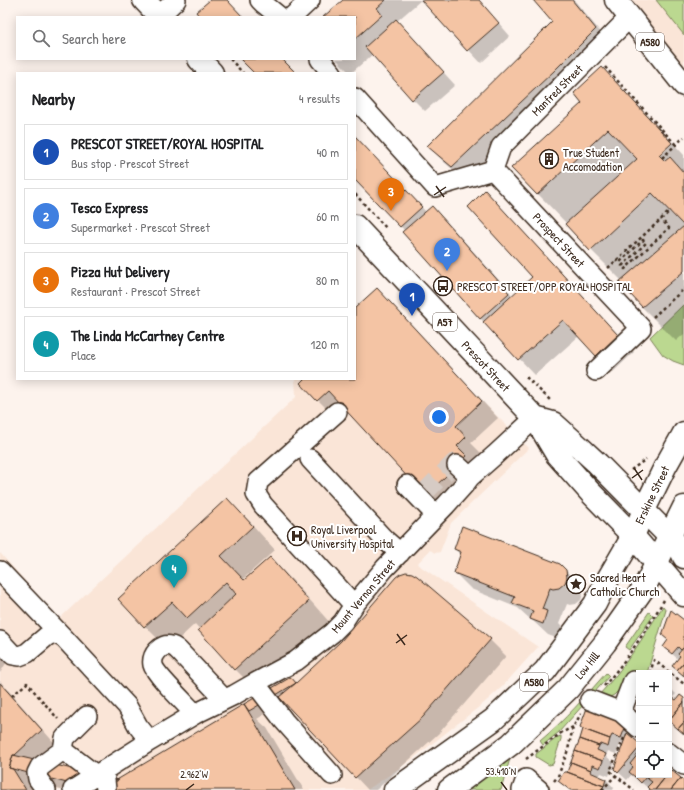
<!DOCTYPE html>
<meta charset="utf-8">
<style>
body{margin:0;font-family:"Patrick Hand",sans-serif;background:#f6f6f6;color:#202124}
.controls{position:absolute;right:12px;bottom:12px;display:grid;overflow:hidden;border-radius:0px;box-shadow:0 2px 10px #0003}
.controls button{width:36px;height:36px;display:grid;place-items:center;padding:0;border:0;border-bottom:1px solid #e0e0e0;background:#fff;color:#202124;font:20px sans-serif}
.you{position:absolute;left:439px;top:417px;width:14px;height:14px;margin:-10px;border:3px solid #fff;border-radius:50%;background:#1a73e8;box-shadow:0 0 0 6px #1a73e833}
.badge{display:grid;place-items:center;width:26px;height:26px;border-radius:50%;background:#0f766e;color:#fff;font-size:13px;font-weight:700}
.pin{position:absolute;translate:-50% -33px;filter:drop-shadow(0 1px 2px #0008)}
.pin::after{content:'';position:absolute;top:21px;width:14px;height:12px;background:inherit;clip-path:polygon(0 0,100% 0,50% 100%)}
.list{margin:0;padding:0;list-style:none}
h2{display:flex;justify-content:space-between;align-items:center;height:52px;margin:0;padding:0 16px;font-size:17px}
h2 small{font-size:13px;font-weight:400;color:#757577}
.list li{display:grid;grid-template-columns:26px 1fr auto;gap:12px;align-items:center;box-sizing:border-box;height:56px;margin:0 8px 8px;padding:0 8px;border:1px solid #e0e0e0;border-radius:0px}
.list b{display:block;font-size:15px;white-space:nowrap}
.list p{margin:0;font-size:13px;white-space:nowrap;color:#757577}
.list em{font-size:13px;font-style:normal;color:#757577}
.icon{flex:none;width:22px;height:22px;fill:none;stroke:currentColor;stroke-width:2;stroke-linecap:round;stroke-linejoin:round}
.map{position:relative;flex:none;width:684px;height:790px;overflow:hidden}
.search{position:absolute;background:#fff;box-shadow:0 2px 10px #0003;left:16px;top:16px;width:340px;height:44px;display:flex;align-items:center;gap:10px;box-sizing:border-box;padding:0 14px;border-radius:0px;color:#757577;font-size:15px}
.panel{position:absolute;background:#fff;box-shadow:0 2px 10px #0003;left:16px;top:72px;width:340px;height:308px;border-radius:0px}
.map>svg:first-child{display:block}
.built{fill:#fae5d7}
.green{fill:#bbd890;stroke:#7b8157}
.shadow{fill:#0003}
.building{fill:#f4c4a4;stroke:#3b2a1e}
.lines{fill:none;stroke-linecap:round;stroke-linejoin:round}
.minor-tunnel{stroke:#d6cbc4;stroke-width:19;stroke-dasharray:19 10;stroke-linecap:butt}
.minor-casing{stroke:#3b2a1e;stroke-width:22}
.major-casing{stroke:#3b2a1e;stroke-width:25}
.highway-casing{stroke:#3b2a1e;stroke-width:25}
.path{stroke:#3b2a1e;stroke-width:2.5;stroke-dasharray:3 3;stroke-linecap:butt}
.minor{stroke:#fff;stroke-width:19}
.major{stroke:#fff;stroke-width:22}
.highway{stroke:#fff;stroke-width:22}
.ticks{fill:none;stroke:#3b2a1e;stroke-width:1.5}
.labels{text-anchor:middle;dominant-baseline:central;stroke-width:4;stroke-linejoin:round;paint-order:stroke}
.shield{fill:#fff;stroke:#766a62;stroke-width:1}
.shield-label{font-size:11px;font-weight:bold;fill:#3b2a1e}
.street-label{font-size:12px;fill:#3b2a1e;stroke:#fff}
.poi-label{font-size:12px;fill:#3b2a1e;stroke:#fff;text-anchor:start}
.ticks-label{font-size:10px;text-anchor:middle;fill:#3b2a1e;stroke:#fff;stroke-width:4;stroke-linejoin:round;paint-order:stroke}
</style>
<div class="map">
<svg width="684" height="790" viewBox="0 0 684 790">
<rect width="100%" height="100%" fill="#fdf3ed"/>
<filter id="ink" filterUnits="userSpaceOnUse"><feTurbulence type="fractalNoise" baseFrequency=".025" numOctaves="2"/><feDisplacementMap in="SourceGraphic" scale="8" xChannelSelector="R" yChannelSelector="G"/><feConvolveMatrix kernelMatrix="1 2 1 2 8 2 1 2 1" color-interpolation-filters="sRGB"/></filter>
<g filter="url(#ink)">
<!-- built -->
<path class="built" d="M616,0H684V85Z
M377,288L482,401L529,448L451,523L440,552L435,553L430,550L417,564L538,647L502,687L484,703L410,761L367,790H0V553L59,619L296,397L295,379H355V308Z"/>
<!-- green -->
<path class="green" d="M656,0H684V35Z
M684,304V365L673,361L663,355L650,337Z
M663,606L666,610L647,673H639V677L622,687L614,695L608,698L599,695C624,668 643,638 663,606Z
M649,612L653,616L629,650L625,647Z
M606,673L609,676L559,732L543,745L540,741C565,720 585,697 606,673Z
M561,736V739L553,764L549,765L536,757V754L558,737Z
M511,755L501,790H461Z"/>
<!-- shadow -->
<path class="shadow" d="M344,0H421L397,21L455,85L425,111L413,99L373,54L351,73H350L336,59H355V17H325Z
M422,0H479L510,36L481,63Z
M534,0H574L612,46L469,183L444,162L428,146L554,22Z
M602,69L636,103L684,155V334L676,341L642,307L621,282L622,281L591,250L567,224L513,168L584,103Z
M355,136L426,212L432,207L448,223L513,296L534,277L485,191L501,208L634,352L613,372L579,336L535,375L481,319L404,232L405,231L355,178Z
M393,305L498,418L471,443L482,454L472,463L442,511L344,407L334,416L318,400L305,379H355V310Z
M227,500L250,522L275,550L243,579L245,581L270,558L293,581L331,624L258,692L235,669L195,624L168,649L145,626Z
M455,549L561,566L582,587L583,594L581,600L576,604L570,605L567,604L559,624L563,628L559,639L548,635L533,621L530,619L518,608L471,589L455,573L461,556Z
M416,577L490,640L506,656L439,733L376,790H368L285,702L257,719L267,728L304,790H61L34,783L32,789L33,790H0V681L64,754L52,765L119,781L245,705L291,678L296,684Z
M684,622V676L673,666L678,659L664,647L669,641L663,635Z
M0,652L8,660L0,673Z
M669,687L676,694L672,698L676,701L684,699V734L669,721Z
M587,709L635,732L632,739L639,745V775H669V770L684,782V790H650L632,774L627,780L615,769L624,744L621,742L616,754L608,751L606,756L614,763L609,776L601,773L599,777L606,779L614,788L613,790H569L559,780L568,773L584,730Z"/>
<!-- building -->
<path class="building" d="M210,0H227L243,17H200L196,12Z
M343,0H386L377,8L382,15L355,39V17H323Z
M421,0H479L499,23L467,51Z
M533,0H572L596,29L554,71L452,167L427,146L552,22Z
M396,19L444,72L412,100L365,47Z
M240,59H282L296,73H254Z
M602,67L672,143L659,155L665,161L670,157L684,173V226L652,193L590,251L565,224L637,159L608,129L537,195L511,168L582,103L574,93Z
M355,136L422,207L400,227L355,180Z
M485,190L618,335L596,356L563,320L518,360L483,322L532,277L468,207Z
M432,206L509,293L480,319L402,232Z
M684,226V271L642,307L619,282Z
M377,288L482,401L456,426L466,437L457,446L467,456L425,496L328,391L317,401L300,383L304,379H355V308Z
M227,498L253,526L221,556L244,580L270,557L309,601L234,670L198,630L236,594L226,582L187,618L172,602L144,627L118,599Z
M462,526L560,564L566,570L567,577L565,583L559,588L553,589L550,588L542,609L547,611L543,624L530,619L533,611L512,603L515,597L454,573L461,552L454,549Z
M406,572L412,573L417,576L491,639L423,717L355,778L279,697L296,683L341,641L396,577L400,574Z
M671,610L684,620V647L681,650L678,647L672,654L663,647L668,640L662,635Z
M684,647V662L677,670L672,666L680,656L678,654Z
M684,662V676L677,670Z
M291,677L296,683L249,711L244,704Z
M0,683L42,730L15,755H13L9,768L13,769L26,790H0Z
M680,695L684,698V702L669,720V702L673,698L676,700Z
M684,702V722L678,729L669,721V720Z
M244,704L295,790H114L110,784Z
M587,708L627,723L621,738L612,735L610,739L583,729L580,727Z
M684,722V734L678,729Z
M583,729L610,739L608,747L600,744L599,746L580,739Z
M627,733L639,743V748L618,773L614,769Z
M580,739L599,746L597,750L606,754L603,761L575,751Z
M575,751L603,761L600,768L592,765L591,770L571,762Z
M639,753V772L635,777L629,772L633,767L630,764Z
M13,755L119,780L110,784L114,790H94L9,768Z
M571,762L591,770L590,772L606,779L604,786L567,772Z
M671,770L681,778L671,790H655L667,775H669V772Z
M564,772H567L604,786L600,790H570L558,781Z
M639,772V775H652L648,779L646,777L641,783L635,777Z
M652,775H667L655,790H650L647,787L652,782L648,779Z
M681,778L684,781V790H671Z"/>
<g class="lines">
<!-- minor-tunnel -->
<path class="minor-tunnel" d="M423,494L454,463L457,465"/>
<!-- minor casing -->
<g class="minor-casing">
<path id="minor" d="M260,0L264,4L280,17
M159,16L176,0
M292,17L310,0
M320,59L332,73
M355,98L435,187L493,170
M493,170L641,328L596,371
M493,170L501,147L630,17
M337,412L258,482L256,494L263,505L354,605
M310,459L383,538L400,553
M457,465L470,477
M407,485L436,515
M0,571L64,638L127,706L138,726L150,741
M0,641L13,655L19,656L27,653L47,636L54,633L64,638
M255,683L284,721L332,775
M224,699L179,651C177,649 174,646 171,646C161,643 151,655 153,665C155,674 186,704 195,714L234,695L255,683L296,661L332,633L343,622L354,605L385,568L446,505L464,485L470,477L495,455L535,418
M590,700L621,712L639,728
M621,712L633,681
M63,750L65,738L87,716
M669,753L684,765
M104,770L106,790
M46,790L38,779L37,773L40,767L63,750L93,773H98
M73,790L150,741L195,714
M522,790L526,779L539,790"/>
</g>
<!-- major casing -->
<g class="major-casing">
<path id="major" d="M144,0L160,17
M199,59L212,73
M355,226L535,418L557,455L590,492L633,536L684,595
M535,418L553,423L573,441L598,464L669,536L680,548L684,557"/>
</g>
<!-- highway casing -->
<g class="highway-casing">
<path id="highway" d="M616,0L684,85
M395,790L493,720L545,671L595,604L605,584L633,536L644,510L665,467L684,433
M449,790L511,744L568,689L605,643L645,586L656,564L684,507"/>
</g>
<!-- path -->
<path class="path" d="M230,59L243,73
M605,67L676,145
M662,158L684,137
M355,194L387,229
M616,260L619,263L643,240L646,243L622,266L625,269L669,228L661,219
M608,268L670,211
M653,317L684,289
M526,377L551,401
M631,470L646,459
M650,673L654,660L684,684
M604,686C626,661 647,629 664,600
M12,696L27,683L58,719
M624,738L610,771L634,790
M526,759L561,733L573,727
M554,781L558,776L568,750L573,727L581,714
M602,790L616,775"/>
<!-- minor -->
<use href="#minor" class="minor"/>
<!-- major -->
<use href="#major" class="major"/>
<!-- highway -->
<use href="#highway" class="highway"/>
</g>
</g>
<!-- ticks -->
<path class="ticks" d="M436,186L444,197M434,195L446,187M634,468L642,480M632,478L643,470M397,634L405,645M396,643L407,635M501,782L507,790M186,790L194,784"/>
<!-- icons -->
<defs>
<g id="building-ring" transform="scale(1)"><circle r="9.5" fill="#fff" stroke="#3b2a1e" stroke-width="1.5"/><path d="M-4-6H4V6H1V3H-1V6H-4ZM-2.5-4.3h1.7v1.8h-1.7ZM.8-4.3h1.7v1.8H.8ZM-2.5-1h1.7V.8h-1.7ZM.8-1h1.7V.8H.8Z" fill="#3b2a1e"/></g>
<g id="bus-ring" transform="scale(1)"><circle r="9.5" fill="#fff" stroke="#3b2a1e" stroke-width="1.5"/><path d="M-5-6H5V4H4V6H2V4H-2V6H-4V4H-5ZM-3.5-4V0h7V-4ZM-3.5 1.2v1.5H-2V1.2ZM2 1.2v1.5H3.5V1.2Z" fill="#3b2a1e"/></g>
<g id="hospital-ring" transform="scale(1)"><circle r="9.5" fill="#fff" stroke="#3b2a1e" stroke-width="1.5"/><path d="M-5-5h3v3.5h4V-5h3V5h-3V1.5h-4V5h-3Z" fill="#3b2a1e"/></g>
<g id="sight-ring" transform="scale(1)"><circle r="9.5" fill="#fff" stroke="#3b2a1e" stroke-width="1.5"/><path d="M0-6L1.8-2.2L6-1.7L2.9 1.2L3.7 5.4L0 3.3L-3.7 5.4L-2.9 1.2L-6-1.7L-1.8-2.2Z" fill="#3b2a1e"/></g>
</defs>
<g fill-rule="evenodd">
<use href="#building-ring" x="549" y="159"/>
<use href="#bus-ring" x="443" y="286"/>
<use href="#hospital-ring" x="297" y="536"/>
<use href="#sight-ring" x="576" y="584"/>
</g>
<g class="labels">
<!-- shield labels -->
<g class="shield">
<rect x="636" y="33" width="28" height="18" rx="3"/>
<rect x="433" y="313" width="24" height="18" rx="3"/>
<rect x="520" y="673" width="28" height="18" rx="3"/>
</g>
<g class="shield-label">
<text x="650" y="42">A580</text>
<text x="445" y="322">A57</text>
<text x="534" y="682">A580</text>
</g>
<!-- street labels -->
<g class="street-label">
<text transform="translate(557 90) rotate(-45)">Manfred Street</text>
<text transform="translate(559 240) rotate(47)">Prospect Street</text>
<text transform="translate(486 366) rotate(47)">Prescot Street</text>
<text transform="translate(652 495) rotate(-64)">Erskine Street</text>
<text transform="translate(363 596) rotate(-50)">Mount Vernon Street</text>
<text transform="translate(587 665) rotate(-51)">Low Hill</text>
</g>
<!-- poi labels -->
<g class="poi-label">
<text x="563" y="152">True Student<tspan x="563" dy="14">Accomodation</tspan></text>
<text x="457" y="286">PRESCOT STREET/OPP ROYAL HOSPITAL</text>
<text x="311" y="529">Royal Liverpool<tspan x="311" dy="14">University Hospital</tspan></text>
<text x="590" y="577">Sacred Heart<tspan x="590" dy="14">Catholic Church</tspan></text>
</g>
</g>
<g class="ticks-label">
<text x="501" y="775">53.410°N</text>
<text x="194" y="778">2.962°W</text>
</g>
</svg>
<div class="controls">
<button>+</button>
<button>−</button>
<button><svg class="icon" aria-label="locate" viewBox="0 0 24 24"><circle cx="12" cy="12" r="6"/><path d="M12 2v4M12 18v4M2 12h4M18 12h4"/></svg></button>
</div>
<div class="you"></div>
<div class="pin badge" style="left:412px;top:316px;background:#1a4fb4">1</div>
<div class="pin badge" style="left:447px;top:271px;background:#3f7fe0">2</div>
<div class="pin badge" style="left:391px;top:211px;background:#e8710a">3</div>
<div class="pin badge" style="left:174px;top:588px;background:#0f9aa8">4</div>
<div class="search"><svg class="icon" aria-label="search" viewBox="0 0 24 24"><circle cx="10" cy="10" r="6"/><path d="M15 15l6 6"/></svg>Search here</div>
<section class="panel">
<h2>Nearby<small>4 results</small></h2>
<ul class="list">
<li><span class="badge" style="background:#1a4fb4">1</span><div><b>PRESCOT STREET/ROYAL HOSPITAL</b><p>Bus stop · Prescot Street</p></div><em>40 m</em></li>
<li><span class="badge" style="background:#3f7fe0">2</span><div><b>Tesco Express</b><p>Supermarket · Prescot Street</p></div><em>60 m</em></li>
<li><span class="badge" style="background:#e8710a">3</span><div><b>Pizza Hut Delivery</b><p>Restaurant · Prescot Street</p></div><em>80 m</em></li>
<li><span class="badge" style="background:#0f9aa8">4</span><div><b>The Linda McCartney Centre</b><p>Place</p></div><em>120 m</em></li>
</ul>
</section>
</div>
